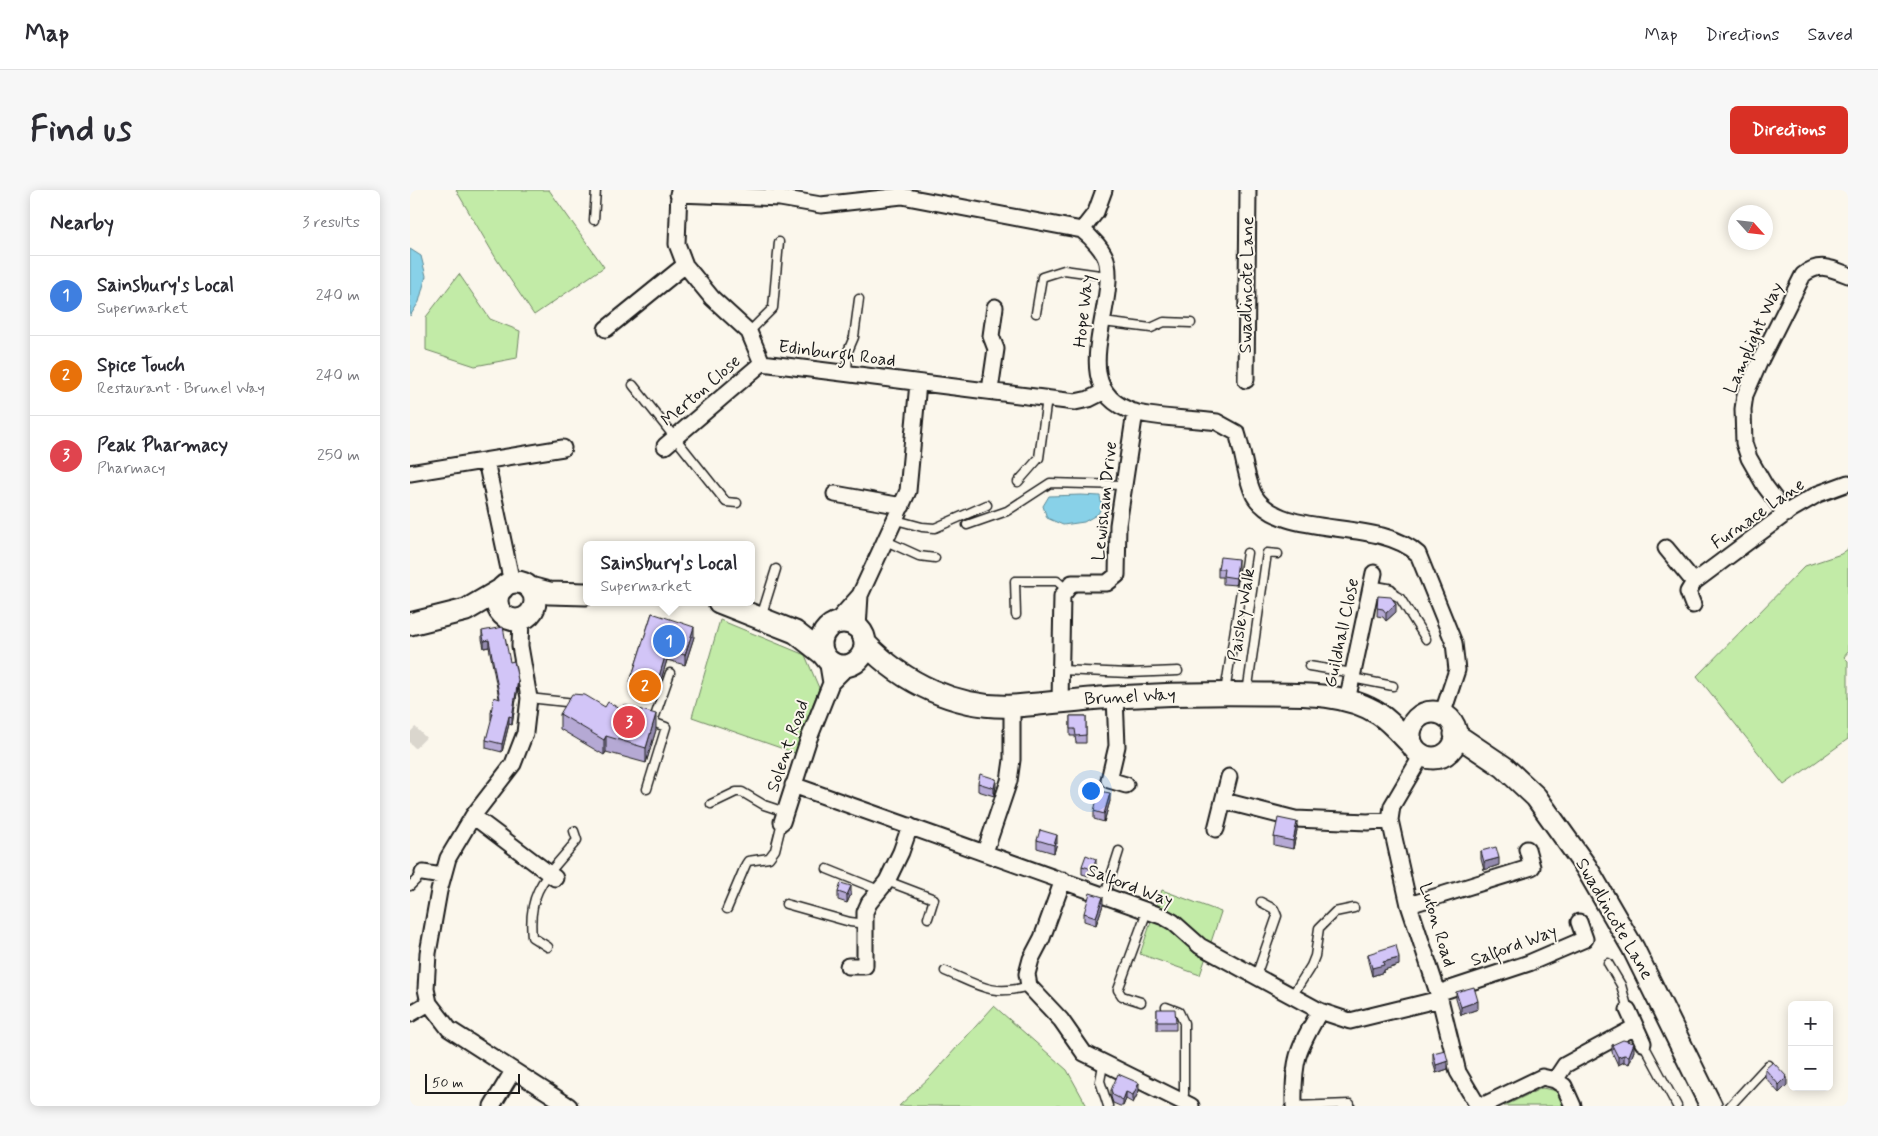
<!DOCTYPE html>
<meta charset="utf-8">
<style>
body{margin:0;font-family:Mynerve,sans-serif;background:#f7f7f7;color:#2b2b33}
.controls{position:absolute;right:15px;bottom:15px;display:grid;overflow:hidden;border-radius:8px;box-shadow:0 2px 12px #0003}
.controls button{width:45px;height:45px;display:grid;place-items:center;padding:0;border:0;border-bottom:1px solid #e1e1e2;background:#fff;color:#2b2b33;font:25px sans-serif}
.compass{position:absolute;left:1318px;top:15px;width:45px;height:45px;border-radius:50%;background:#fff;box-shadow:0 2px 12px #0003;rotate:117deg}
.scale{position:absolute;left:15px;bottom:12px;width:95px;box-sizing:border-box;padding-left:5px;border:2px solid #1c1c1c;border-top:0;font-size:14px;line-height:18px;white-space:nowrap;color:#1c1c1c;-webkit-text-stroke:4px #fbf7ec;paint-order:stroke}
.you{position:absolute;left:680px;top:600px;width:18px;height:18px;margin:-12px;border:4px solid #fff;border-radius:50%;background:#1a73e8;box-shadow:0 0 0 8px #1a73e833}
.badge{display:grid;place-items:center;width:32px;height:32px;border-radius:50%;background:#d93025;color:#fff;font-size:16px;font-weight:700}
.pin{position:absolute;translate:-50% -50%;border:2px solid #fff;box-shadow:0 1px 5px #0006}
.popup{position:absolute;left:173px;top:351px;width:172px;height:65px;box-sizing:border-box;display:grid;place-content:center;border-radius:8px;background:#fff;filter:drop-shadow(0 1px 4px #0005);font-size:16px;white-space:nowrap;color:#7c7c81}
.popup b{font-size:19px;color:#2b2b33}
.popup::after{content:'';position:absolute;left:50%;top:100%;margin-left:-10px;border:10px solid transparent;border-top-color:#fff}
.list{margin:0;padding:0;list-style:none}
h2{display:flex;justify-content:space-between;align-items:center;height:65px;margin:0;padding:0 20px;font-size:21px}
h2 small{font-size:16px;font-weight:400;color:#7c7c81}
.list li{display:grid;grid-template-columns:32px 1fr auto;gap:15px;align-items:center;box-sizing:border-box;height:80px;padding:0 20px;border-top:1px solid #e1e1e2}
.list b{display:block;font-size:19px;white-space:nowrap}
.list p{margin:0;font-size:16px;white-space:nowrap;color:#7c7c81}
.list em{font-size:16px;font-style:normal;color:#7c7c81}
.map{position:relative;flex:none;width:1438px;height:916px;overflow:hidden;border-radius:8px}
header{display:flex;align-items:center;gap:30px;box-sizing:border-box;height:70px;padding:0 25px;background:#fff;border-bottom:1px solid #e1e1e2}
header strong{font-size:24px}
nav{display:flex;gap:28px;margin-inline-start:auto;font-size:18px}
.intro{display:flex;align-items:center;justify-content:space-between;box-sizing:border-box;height:120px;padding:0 30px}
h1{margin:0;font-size:35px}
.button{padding:12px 22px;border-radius:8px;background:#d93025;color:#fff;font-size:18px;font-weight:700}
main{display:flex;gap:30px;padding:0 30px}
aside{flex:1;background:#fff;border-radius:8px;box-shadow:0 2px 12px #0003}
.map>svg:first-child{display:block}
.green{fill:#c2eba7;stroke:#6f8462}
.water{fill:#88d1e8;stroke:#5d8996}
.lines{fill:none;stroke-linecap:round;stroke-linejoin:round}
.street-tunnel{stroke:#dad6cd;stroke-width:15;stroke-dasharray:15 8;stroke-linecap:butt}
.lane-casing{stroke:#1c1c1c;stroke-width:11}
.street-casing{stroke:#1c1c1c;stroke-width:19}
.secondary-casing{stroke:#1c1c1c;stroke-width:25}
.lane{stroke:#fbf7ec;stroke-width:8}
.street{stroke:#fbf7ec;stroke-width:15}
.secondary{stroke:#fbf7ec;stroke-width:21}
.wall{fill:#b5a9d4;stroke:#1c1c1c}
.shaded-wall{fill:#938aad;stroke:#1c1c1c}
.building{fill:#d2c5f7;stroke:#1c1c1c}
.labels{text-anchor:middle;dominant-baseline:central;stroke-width:4;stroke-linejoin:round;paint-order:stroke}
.street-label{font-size:18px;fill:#1c1c1c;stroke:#fbf7ec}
</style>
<header>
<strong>Map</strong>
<nav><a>Map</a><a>Directions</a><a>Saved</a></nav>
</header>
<div class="intro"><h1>Find us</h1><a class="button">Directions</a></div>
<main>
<aside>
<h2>Nearby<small>3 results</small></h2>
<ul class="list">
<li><span class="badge" style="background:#3f7fe0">1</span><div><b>Sainsbury's Local</b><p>Supermarket</p></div><em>240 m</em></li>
<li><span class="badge" style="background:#e8710a">2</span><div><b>Spice Touch</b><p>Restaurant · Brunel Way</p></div><em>240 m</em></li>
<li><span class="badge" style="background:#e0444e">3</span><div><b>Peak Pharmacy</b><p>Pharmacy</p></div><em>250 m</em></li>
</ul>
</aside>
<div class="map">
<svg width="1438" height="916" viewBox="0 0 1438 916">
<rect width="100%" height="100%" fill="#fbf7ec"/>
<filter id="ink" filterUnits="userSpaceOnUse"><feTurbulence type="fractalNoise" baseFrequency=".02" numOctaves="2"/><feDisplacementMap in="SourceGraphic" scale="10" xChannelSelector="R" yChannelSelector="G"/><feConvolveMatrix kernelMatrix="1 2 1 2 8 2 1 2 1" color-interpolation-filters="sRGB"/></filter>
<g filter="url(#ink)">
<!-- green -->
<path class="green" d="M46,0H139L194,77L124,125L87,70Z
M49,84L80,129L110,141L107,168L65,176L16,160V127Z
M1438,359V462L1434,467L1438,471V549L1374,595L1287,486L1395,376L1431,364Z
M310,430L395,465L409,498L385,563L282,527Z
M752,700L811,722L790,785L730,764Z
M584,816L657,880L677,916H489L521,886Z
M1132,898L1148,901L1157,916H1094Z"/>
<!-- water -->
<path class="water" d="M0,59L11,66L16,86L9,112L0,126Z
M671,305L690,306L692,316L688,324L674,332L653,335L637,328L633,316L639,306Z"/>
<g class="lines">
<!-- street-tunnel -->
<path class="street-tunnel" d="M0,553L12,541"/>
<!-- lane casing -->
<g class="lane-casing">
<path id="lane" d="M184,30L186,0
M626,123L632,87L654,80L697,86
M693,132L741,138L754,132L781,133
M339,142L363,118L369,52
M437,184L438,161L444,147L449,109
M223,195L316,312L327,313
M608,292L629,268L637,208
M486,330L512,337L525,338L577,315
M557,335L597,321L640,293L713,295
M476,351L509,366L525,368
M979,402L990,408L1016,449
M606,425L605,391H647L656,399
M351,427L366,379
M899,476L943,483
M651,480L719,483L768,481
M942,488L983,496
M815,502L837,363
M837,503L857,363L868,364
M119,508L165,513
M237,530L256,537L237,599
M243,532L260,483
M301,614L326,602H332L354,615L375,622
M417,679L469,700
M477,691L524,709L518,728
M0,696L13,683
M695,705L709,661
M376,714L440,732L456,734
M317,719L336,674L338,671L359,668L365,660L372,632
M138,757L122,747C117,698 139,685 167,650L164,641
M1198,773L1211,795L1218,820
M535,781C568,795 582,807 619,796
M846,786L867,726L864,719L851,712
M882,806L901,776L905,766L909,738L925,722L944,718
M731,812L712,806L708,800L737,721
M756,817L769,822L774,833V904L771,912
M1233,853L1267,916
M693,875L690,891L698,916
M884,916L940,914
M1320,916L1358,875"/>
</g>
<!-- street casing -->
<g class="street-casing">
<path id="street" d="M269,0L267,54L275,75L302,108L339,142L352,173
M268,4L370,8L411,15L492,6L672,40C681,47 695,61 697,73C706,123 655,199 724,222C744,228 785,229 807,232L827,243C833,261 836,289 844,305C870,351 968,326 1008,364L1044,453L1047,480L1032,525
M672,40L686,22L694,0
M196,139L275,75
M352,173L665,212L679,209L693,202
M836,190L838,0
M580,200L586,159L581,146L585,117
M255,256L352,173
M76,271L102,393
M0,283L153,258
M425,304L492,316
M1376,324L1355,296L1339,268L1334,253L1333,219L1335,205L1349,173L1393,85C1409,72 1421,78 1438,85
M1256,358L1284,392L1382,319L1408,304L1438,293
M962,399L979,402
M1283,415L1278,402L1284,392
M111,429L110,456L119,508L115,543L103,574L63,626L38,668L29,701L18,763L16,799L19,813L39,839L159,916
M425,433L450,405L498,301L508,193
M448,438L450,405
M417,469L421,493
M705,507L707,556L699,590L716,595
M650,511L652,406L662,393H697L707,385L708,335L725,222
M937,511L964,383
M1012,565L982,616L980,630L999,715L1030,809L1048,882L1068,916
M383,595L754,727L763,732L790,756L910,821L940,831L1030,809
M814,611L885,629L958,632L980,630
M63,626L145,688
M372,632L398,551L421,493L439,475
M806,639L819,587
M575,662L599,591L602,570V516
M13,683L32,686
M653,690L632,748L621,769L617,784L619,796L651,830L674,863L781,916
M999,715L1122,677L1117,659
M438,776H455V722L459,713L477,691L491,662L500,636
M1028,803L1119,773L1175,749L1169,732
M1218,820L1233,853
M0,824L19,813
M1145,890L1155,875L1225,837
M1068,914H1076L1132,887L1145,890L1154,896L1163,916
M82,916L103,881
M884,916C883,869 887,861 910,821"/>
</g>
<!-- secondary casing -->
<g class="secondary-casing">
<path id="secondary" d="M87 411a19 19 0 1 1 38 0a19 19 0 1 1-38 0Z
M120,398L139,403L176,404
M309,412L385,442L413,464
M411 454a22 22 0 1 1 44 0a22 22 0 1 1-44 0Z
M0,434L56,420L92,399
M455,453C493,493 547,519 603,516C637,514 671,509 705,507C755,504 805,503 855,504C893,504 936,503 969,524C981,532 992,545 1002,555
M1000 545a23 23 0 1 1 46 0a23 23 0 1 1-46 0Z
M1045,544L1094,577L1126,607L1176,677L1223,758L1301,916"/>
</g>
<!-- lane -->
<use href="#lane" class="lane"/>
<!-- street -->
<use href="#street" class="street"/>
<!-- secondary -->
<use href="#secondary" class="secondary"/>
</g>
<!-- wall -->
<path class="wall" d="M828,377L826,395L813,394V387H808V379Z
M968,406L986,422L976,431L973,427L967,426Z
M242,423L284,447L275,475L257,470L245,510L220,502V492Z
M72,441L100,472L108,497L102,535L99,534L92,562L76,558V550L82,530H81V522L89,508L79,457L74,458L72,449Z
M195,517L246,540L236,573L196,562L194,565L150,539V524Z
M660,526H676V553H666L665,546H660Z
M568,593L586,596L584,606L568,601Z
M700,611L694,632L684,629V621Z
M887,640L883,659L864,655V647Z
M627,650L647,653L644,663L627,658Z
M1071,661L1089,675L1074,680L1071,669Z
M672,676L686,677L682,687L672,684Z
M428,702L441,704L437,713L428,710Z
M693,715L686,735L674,731V723Z
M958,764L989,775L974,780V782L962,786L958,771Z
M1046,802L1068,819L1051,825L1046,809Z
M747,819L766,832V840H747Z
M1202,855L1224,861L1219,874L1214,872L1208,875L1202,862Z
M1023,863L1038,879L1026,883L1023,871Z
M1355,879L1377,895L1369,903L1355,887Z
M701,900L729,901L723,913L716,909L713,916H710L703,913L701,907Z"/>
<!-- shaded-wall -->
<path class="shaded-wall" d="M828,369V377L826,395V388Z
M986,414V422L976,431V423Z
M284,437V447L275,475V465Z
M79,450V457L74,458V451Z
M257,460V470L245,510V500Z
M108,490V497L102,535V527Z
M246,524V540L236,573V558Z
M99,526V534L92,562V554Z
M196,546V562L194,565V550Z
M586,589V596L584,606V598Z
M700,603V611L694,632V624Z
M887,632V640L883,659V651Z
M647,645V653L644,663V655Z
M1089,668V675L1074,680V672Z
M686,669V677L682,687V679Z
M441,696V704L437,713V705Z
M693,707V715L686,735V727Z
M989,768V775L974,780V782L962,786V778L973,772Z
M1068,811V819L1051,825V817Z
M1224,853V861L1219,874V866Z
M1214,865V872L1208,875V867Z
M1038,871V879L1026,883V875Z
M1377,887V895L1369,903V895Z
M729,893V901L723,913V905Z
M716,902V909L713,916V910Z"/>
<!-- building -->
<path class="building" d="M810,367L828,369L826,388L813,386L814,379H808Z
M968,406L981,407L986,414L976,423L973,419L967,418Z
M242,423L284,437L275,465L257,460L245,500L220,492Z
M93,437L100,472L104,471L108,490L102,527L99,526L92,554L76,550L83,523L81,522L84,507L90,509L79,450L74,451L72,441Z
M162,504L175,505L195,517L198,512L212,520L214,515L246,524L236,558L196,546L194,550L150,524Z
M660,526H676V545L666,546L665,539H660Z
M570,584L586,589L584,598L568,593Z
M689,601L700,603L694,624L684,621Z
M868,628L887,632L883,651L864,647Z
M630,640L647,645L644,655L627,650Z
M1086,657L1089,668L1074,672L1071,661Z
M676,665L686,669L682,679L672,676Z
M431,693L441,696L437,705L428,702Z
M680,703L693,707L686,727L674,723Z
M986,755L989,768L973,772L974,775L962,778L958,764Z
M1064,797L1068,811L1051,817L1046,802Z
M747,819H765L766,832H747Z
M1213,850L1224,853L1219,866L1214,865L1208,867L1202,855Z
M1035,860L1038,871L1026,875L1023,863Z
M1363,872L1377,887L1369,895L1355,879Z
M708,884L729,893L723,905L716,902L713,910L703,905L701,900Z"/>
</g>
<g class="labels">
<!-- street labels -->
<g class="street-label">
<text transform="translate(837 95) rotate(-89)">Swadlincote Lane</text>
<text transform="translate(674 121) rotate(-84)">Hope Way</text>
<text transform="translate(1344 148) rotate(-66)">Lamplight Way</text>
<text transform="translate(427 164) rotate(7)">Edinburgh Road</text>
<text transform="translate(291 201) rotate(-41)">Merton Close</text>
<text transform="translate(695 311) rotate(-84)">Lewisham Drive</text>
<text transform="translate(1348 324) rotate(-35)">Furnace Lane</text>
<text transform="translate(832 425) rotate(-81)">Paisley Walk</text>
<text transform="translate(932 443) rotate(-78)">Guildhall Close</text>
<text transform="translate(720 507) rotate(-3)">Brunel Way</text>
<text transform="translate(378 556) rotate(-71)">Solent Road</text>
<text transform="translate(720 696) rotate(21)">Salford Way</text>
<text transform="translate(1204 729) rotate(60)">Swadlincote Lane</text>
<text transform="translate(1027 735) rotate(73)">Luton Road</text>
<text transform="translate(1104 756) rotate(-20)">Salford Way</text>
</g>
</g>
</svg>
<div class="controls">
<button>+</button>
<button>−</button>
</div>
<svg class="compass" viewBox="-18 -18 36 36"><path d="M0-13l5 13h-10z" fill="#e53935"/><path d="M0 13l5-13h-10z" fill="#7c7c81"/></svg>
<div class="scale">50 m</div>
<div class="you"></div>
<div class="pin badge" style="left:259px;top:451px;background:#3f7fe0">1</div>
<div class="popup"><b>Sainsbury's Local</b>Supermarket</div>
<div class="pin badge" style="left:235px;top:496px;background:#e8710a">2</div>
<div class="pin badge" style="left:219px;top:532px;background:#e0444e">3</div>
</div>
</main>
